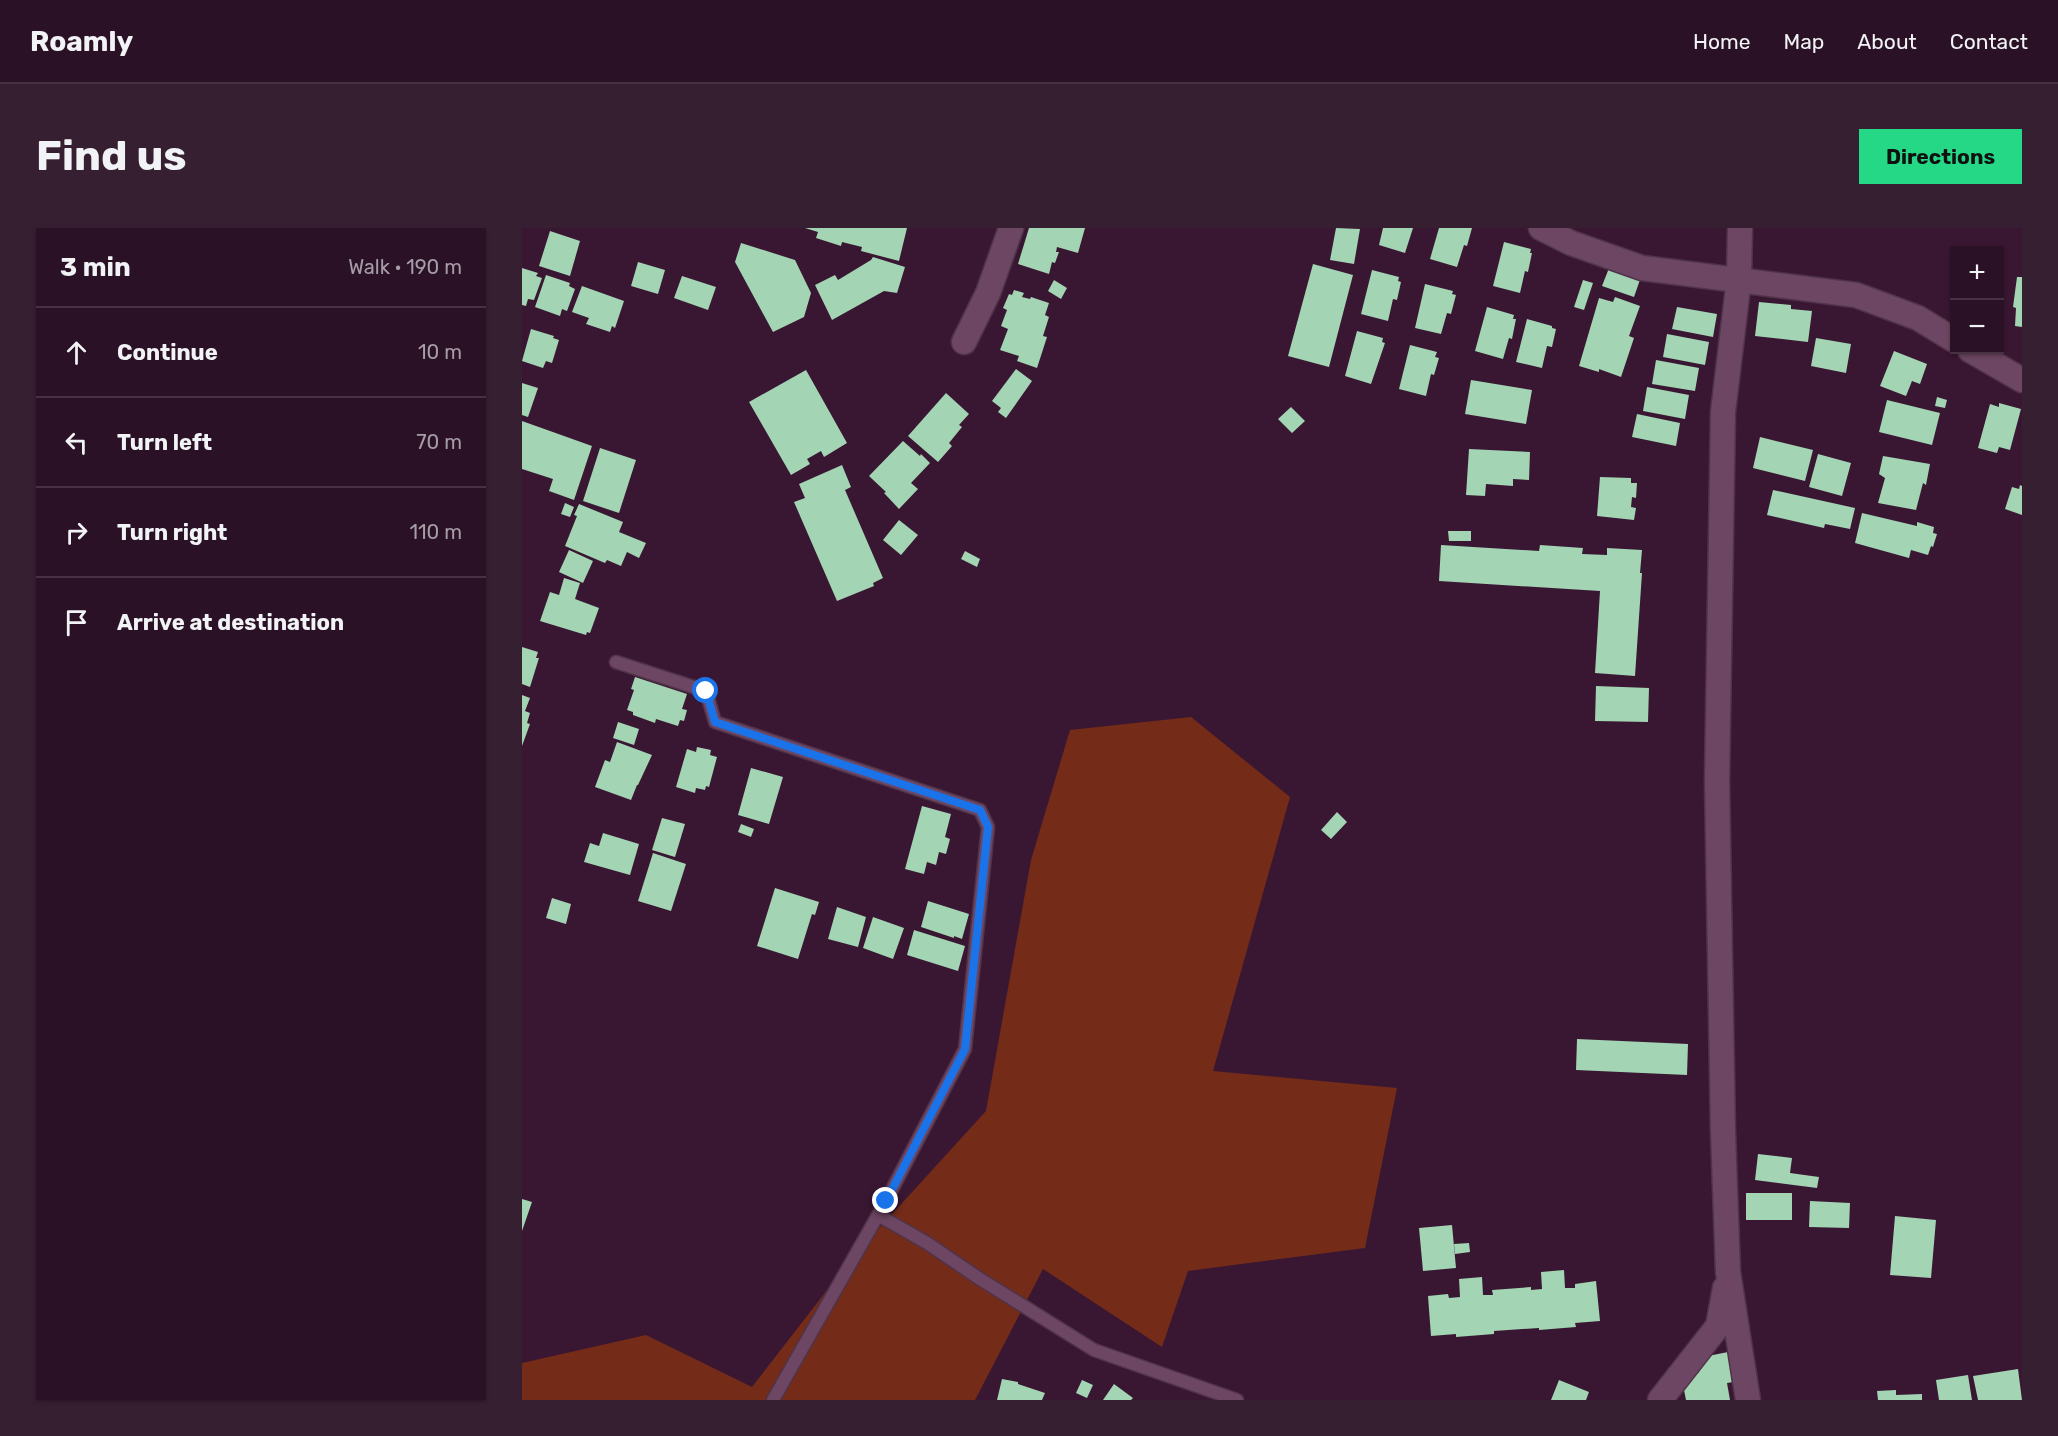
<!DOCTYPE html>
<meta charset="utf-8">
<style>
body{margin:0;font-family:Rubik,sans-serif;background:#371f32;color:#f1f3f6}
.controls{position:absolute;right:18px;top:18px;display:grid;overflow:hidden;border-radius:0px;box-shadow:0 2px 4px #0004}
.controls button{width:54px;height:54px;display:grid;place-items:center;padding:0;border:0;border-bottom:2px solid #473143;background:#2b1126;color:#f1f3f6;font:30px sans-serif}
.stop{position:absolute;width:18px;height:18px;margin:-14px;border:4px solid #1a73e8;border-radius:50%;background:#fff}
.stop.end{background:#1a73e8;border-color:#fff;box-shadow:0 2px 6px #0008}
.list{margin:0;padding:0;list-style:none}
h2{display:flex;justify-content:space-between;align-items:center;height:78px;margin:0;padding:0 24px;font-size:26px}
h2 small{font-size:20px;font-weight:400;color:#a69da7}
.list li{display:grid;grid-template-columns:39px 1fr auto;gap:18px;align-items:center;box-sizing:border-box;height:90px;padding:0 24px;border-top:2px solid #473143}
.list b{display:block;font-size:22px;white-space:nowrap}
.list em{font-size:20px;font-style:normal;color:#a69da7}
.icon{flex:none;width:33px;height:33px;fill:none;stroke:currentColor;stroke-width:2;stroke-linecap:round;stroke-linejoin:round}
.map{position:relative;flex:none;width:1500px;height:1172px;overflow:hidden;border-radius:0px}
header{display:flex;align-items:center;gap:36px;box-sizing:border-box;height:84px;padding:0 30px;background:#2b1126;border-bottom:2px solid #473143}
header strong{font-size:28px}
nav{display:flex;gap:33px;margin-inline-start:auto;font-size:21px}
.intro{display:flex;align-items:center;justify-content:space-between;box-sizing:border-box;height:144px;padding:0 36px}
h1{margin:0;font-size:42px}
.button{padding:15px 27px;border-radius:0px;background:#24d886;color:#111;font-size:21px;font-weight:700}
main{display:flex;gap:36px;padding:0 36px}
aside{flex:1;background:#2b1126;border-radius:0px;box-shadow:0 2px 4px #0004}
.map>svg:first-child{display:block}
.green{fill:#742c18}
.building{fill:#a3d4b4}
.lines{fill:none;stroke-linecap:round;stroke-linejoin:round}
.lane-casing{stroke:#503349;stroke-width:15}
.street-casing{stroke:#503349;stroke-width:27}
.lane{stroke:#6c4662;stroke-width:12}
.street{stroke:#6c4662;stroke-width:24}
.route{stroke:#1a73e8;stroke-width:8}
</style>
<header>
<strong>Roamly</strong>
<nav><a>Home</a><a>Map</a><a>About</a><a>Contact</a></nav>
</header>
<div class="intro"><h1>Find us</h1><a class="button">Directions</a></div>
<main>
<aside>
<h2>3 min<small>Walk · 190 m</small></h2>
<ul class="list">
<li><svg class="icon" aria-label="ahead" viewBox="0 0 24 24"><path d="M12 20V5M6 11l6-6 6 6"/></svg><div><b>Continue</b></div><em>10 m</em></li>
<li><svg class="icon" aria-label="left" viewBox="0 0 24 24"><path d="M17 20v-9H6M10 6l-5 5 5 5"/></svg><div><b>Turn left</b></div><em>70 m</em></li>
<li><svg class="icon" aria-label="right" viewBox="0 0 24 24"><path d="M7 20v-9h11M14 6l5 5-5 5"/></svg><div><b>Turn right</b></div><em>110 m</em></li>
<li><svg class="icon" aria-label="arrive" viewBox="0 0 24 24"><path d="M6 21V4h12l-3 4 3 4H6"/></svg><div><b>Arrive at destination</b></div></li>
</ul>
</aside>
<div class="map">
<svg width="1500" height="1172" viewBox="0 0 1500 1172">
<rect width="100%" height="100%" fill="#391732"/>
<!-- green -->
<path class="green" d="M669,489L768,569L691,843L875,860L843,1020L666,1043L640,1119L521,1041L453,1172H0V1135L124,1107L230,1159L330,1030L464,883L509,632L548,502Z"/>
<!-- building -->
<path class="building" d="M283,0H385L377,33L339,23L340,19L320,14L319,18L294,10L296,4Z
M507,0H563L556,25L535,19L534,24H537L533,35L530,34L527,46L496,36Z
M814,0L838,1L832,36L808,32Z
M861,0H891L883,25L857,17Z
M917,0H950L945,18L942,17L935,39L908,31Z
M28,3L58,13L48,48L17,38Z
M982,14L1009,21L1008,25H1010L1006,44L1003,43L998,65L971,58Z
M219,15L273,32L289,65L282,89L251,104L213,34Z
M351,29L383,39L375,65L362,63L310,92L293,57L313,47L316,52L349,32Z
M116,34L143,42L136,66L109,58Z
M1089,35L1120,46L1112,69L1080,58Z
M791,36L831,47L807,139L766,128Z
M0,40L16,45L14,48L20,50L12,72L6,71L4,78L0,77Z
M850,42L877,49L876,53L879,54L875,72L871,71L866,93L839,86Z
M24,47L48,55L47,58L53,61L45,83L40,81L38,88L13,79Z
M160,48L194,59L186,82L152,70Z
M1495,49H1500V99L1493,98L1494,80L1491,79Z
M532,52L545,60L539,71L526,63Z
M1061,52L1071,55L1062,82L1052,79Z
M903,56L931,63L930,66L934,67L929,86L925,85L919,106L893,100Z
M60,58L102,73L93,100L90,98L88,104L64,96L67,90L50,84Z
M492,62L502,65L500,69L508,71L509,69L527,75L523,87L527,89L521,108L525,109L515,140L495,133L497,128L478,122L486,101L479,98L485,82L481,80L487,66L490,67Z
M1093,69L1118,78L1107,108L1112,110L1099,149L1077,141V144L1057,138L1077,70L1091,74Z
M1237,74L1269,77V81L1290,83L1286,114L1233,108Z
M965,79L992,87L991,91H994L990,111L987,110L981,131L953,123Z
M1155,79L1195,86L1191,109L1150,101Z
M1005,91L1030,98V100L1034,101L1030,119L1025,118L1020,140L994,134Z
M9,101L32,108L31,110L37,112L30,135L24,133L21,140L0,133Z
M835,103L861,110L860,114L863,115L849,156L823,148Z
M1145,106L1187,114L1183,137L1141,129Z
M1294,110L1329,116L1324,145L1289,138Z
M888,117L915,124L913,129L917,130L912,147L909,146L904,168L877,161Z
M1372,123L1405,136L1398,156L1390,153L1384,168L1358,158Z
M1134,132L1177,140L1173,163L1130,156Z
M494,141L510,153L484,190L476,184L479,180L470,173Z
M284,142L325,215L302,229L299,223L285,231L288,236L269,247L227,174Z
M949,152L1010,162L1004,196L943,186Z
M0,155L16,160L6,189L0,187Z
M1125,159L1167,167L1163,191L1121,183Z
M424,165L447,186L437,197L440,199L427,215L430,218L416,234L386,208Z
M1415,169L1425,172L1423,180L1413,178Z
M1365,172L1418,185L1410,217L1357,204Z
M1477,175L1499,181L1488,222L1477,219L1475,225L1456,220L1468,176L1477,179Z
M769,179L783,193L770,205L756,191Z
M1115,186L1158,195L1154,218L1110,209Z
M0,193L70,218L52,272L27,263L31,251L0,241Z
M1238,209L1291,222L1283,253L1231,240Z
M381,213L398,228L399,226L408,235L389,255L396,261L377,281L362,265L364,264L347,248Z
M78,220L114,232L97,285L61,273Z
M947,221L1008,224L1007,252L991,251V258L964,256L963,268L944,267Z
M1296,226L1329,235L1320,268L1287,259Z
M1361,228L1408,236L1404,257L1401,255L1394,282L1356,275L1363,250L1357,246Z
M320,237L329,259L323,262L361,350L351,355L352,358L315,373L272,274L283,270L277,256Z
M1078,249L1109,250V255H1115L1114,270L1110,269L1109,279L1114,280L1112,292L1075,288Z
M1498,257L1500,258V287L1483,281L1490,259L1497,261Z
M1251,262L1333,280L1328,301L1303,296L1302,300L1245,287Z
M43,275L52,279L48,289L39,286Z
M57,276L101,294L97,304L124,315L117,330L105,324L99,338L85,332L83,335L43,318L55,288L52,287Z
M1340,285L1395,298V294L1412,299L1411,305L1415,306L1411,319L1409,318L1406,327L1389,322L1387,330L1333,315Z
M377,292L396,307L379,327L361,312Z
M926,303H949V313H927Z
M919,317L1017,323L1018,317L1061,320L1060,326L1085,327V320L1120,322L1118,345H1120L1113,448L1073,445L1078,363L917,353Z
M47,322L71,333L61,355L37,344Z
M443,323L458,331L455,339L439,331Z
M42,350L58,355L53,371L77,380L68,405L65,404L64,407L18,393L28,364L37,367Z
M0,419L16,424L14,430H17L8,459L0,456Z
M113,449L165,466L160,481L165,482L162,493L158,492L156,498L134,491L133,495L111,487V484L105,482L112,462L109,461Z
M1074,458L1127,460L1126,494L1073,493Z
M0,467L8,470L3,483L8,485L5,495L8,496L0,518Z
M96,494L117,501L112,517L91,510Z
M95,514L130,527L116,557H115L109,572L73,559L83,532L88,534Z
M175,519L189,522L188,527L195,529L187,559L184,558L183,562L174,560L173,565L154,559L165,521L174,524Z
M229,540L261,549L247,596L216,587Z
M400,578L429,586L423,609L428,611L424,626L417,624L414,637L405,634L402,646L383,641Z
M815,584L825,594L809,611L799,602Z
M140,590L163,596L153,629L130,622Z
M219,596L232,601L229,609L216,604Z
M81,605L117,616L108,647L62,634L68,615L77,618Z
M131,625L164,636L149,683L116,673Z
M253,660L297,674L293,687L290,686L276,731L235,718Z
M30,670L49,676L44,696L24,690Z
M406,673L447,686L440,711L432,708V710L399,699Z
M315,679L344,689L336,719L306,711Z
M351,689L382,700L371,731L341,720Z
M392,702L443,718L436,743L385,727Z
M1055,811L1166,816L1165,847L1054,842Z
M1236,926L1270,930L1268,945L1297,949L1295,960L1233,952Z
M1224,965H1270V992H1224Z
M0,971L10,974L0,1003Z
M1288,973L1328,975L1327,1000L1287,999Z
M1373,988L1414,992L1409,1050L1368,1047Z
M930,997L934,1040L901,1043L897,1000Z
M947,1015L948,1024L933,1026L932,1016Z
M1042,1042L1043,1060H1053V1056L1074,1053L1078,1093L1053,1095L1054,1099L1017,1102V1100L972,1103V1106L934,1109V1106L909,1108L906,1068L926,1066L927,1070L938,1069L937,1051L960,1049L961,1067H971L970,1062L1009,1059V1062L1020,1061L1019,1044Z
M1211,1123L1218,1153L1205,1155L1208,1172H1164L1161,1157L1177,1144L1176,1141L1186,1128Z
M1496,1141L1500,1172H1456L1451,1148Z
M1446,1147L1450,1172H1417L1414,1152Z
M480,1151L496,1154V1156L523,1165L520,1172H475Z
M560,1152L571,1157L565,1170L554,1165Z
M1037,1152L1067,1164L1064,1172H1029Z
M592,1156L611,1170L609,1172H581Z
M1374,1162V1167L1400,1166V1172H1356L1355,1163Z"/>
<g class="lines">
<!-- lane casing -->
<g class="lane-casing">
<path id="lane" d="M94,434L184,463L193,494L458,582L466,599L443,821L364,973L251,1172
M356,987L405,1015L458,1051L572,1122L715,1172"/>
</g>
<!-- street casing -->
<g class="street-casing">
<path id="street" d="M1019,0L1049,15L1120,40L1334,67L1396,90L1432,112
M1218,0L1217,51L1201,184L1195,553L1201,904L1206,1044L1226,1172
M442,114L466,65L489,0
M1448,122L1500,152
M1138,1172L1196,1098L1203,1060"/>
</g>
<!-- lane -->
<use href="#lane" class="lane"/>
<!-- street -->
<use href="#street" class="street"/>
</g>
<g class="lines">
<!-- route -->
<path class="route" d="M184,463L193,494L458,582L466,599L443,821L364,973"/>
</g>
</svg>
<div class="controls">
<button>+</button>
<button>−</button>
</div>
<div class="stop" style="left:184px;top:463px"></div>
<div class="stop end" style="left:364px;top:973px"></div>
</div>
</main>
